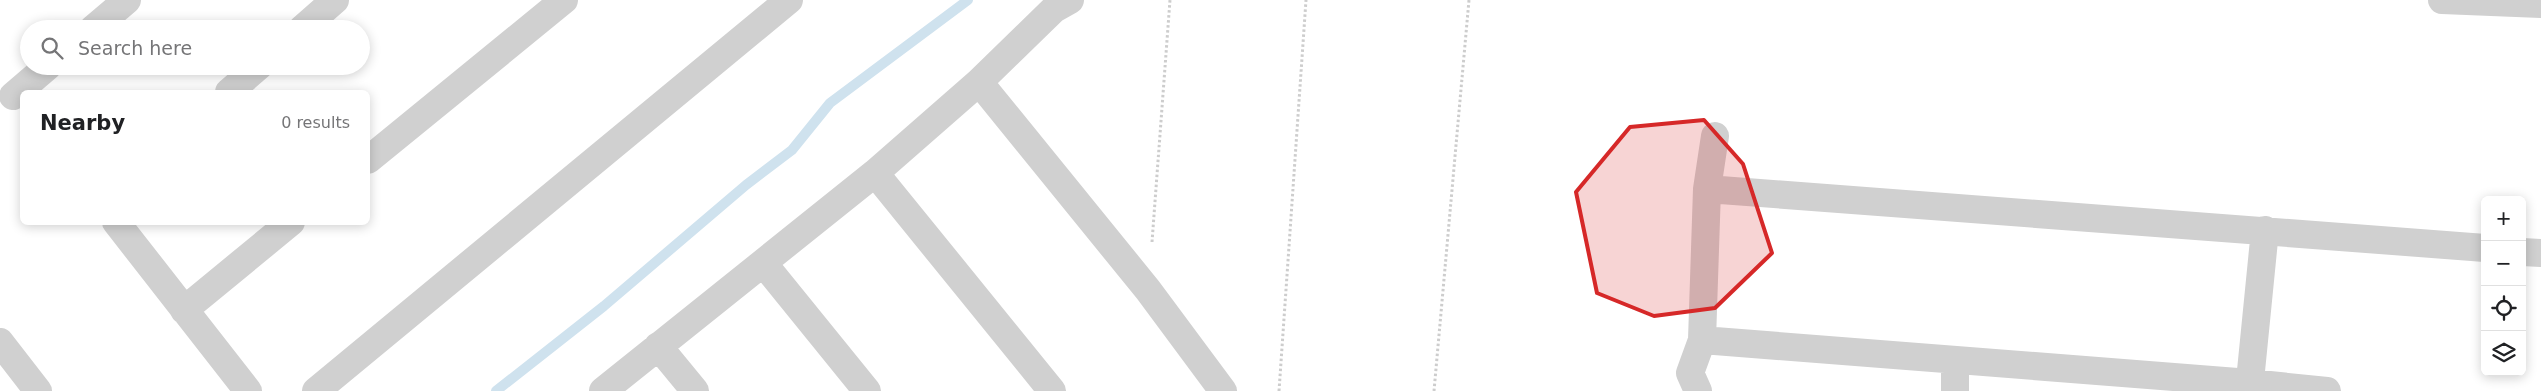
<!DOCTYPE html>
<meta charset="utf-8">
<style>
body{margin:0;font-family:"DejaVu Sans",sans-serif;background:#f2f2f2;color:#202124}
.controls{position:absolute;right:15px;bottom:15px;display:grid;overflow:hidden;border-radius:8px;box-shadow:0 2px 12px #0003}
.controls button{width:45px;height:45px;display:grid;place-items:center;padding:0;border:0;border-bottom:1px solid #e0e0e0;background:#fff;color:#202124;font:25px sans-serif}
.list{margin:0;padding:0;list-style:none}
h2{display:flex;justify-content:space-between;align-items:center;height:65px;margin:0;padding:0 20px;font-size:21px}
h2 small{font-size:16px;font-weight:400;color:#757577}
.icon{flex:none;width:28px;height:28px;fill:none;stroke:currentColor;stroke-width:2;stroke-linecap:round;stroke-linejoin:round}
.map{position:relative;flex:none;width:2541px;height:391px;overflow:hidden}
.search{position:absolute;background:#fff;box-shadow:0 2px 12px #0003;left:20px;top:20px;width:350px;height:55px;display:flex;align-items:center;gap:12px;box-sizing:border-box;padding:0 18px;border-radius:28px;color:#757577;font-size:19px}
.panel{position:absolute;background:#fff;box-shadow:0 2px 12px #0003;left:20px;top:90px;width:350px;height:135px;border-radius:8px}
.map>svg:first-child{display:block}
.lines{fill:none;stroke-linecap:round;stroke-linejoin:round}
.stream{stroke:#cfe2ee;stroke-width:10}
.path{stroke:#cdcdcd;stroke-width:3;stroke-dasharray:2.5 2.5;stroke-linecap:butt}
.street{stroke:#d0d0d0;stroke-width:28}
.marked{fill:#d62828;fill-opacity:0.2;stroke:#d62828;stroke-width:4;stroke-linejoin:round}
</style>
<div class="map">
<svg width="2541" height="391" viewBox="0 0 2541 391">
<rect width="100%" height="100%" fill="#fff"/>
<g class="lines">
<!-- stream -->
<path class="stream" d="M496,391L604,306L746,185L792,150L830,103L968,0"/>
<!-- path -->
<path class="path" d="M1152,242L1170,0
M1279,391L1306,0
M1434,391L1469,0"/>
<!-- street -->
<path class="street" d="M2442,0L2541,4
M93,29L127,0
M302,29L335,0
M979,82L1148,290L1223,391
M229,92L259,66
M13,96L48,66
M1715,136L1707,189L1702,340L2250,383L2327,391
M368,160L564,0
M875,173L1052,391
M1707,189L2485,248
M116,222L248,391
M2522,252L2541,253
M764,264L867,391
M184,310L291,222
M0,342L38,391
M658,346L695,391
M316,391L789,0
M603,391L875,173L979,82L1054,9L1070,0
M1698,391L1690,373L1702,340
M1955,391V361
M2249,391L2265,230"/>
</g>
<!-- marked area -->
<path class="marked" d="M1704,120L1743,164L1772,253L1715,308L1654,316L1597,293L1576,192L1630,127Z"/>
</svg>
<div class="controls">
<button>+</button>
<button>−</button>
<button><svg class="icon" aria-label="locate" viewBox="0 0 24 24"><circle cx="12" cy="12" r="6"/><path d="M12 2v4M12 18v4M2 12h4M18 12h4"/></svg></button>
<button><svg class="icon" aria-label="layers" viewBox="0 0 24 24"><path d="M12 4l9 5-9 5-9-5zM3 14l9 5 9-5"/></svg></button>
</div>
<div class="search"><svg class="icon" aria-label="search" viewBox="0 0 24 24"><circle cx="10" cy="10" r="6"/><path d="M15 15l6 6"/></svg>Search here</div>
<section class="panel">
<h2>Nearby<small>0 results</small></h2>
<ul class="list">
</ul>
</section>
</div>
